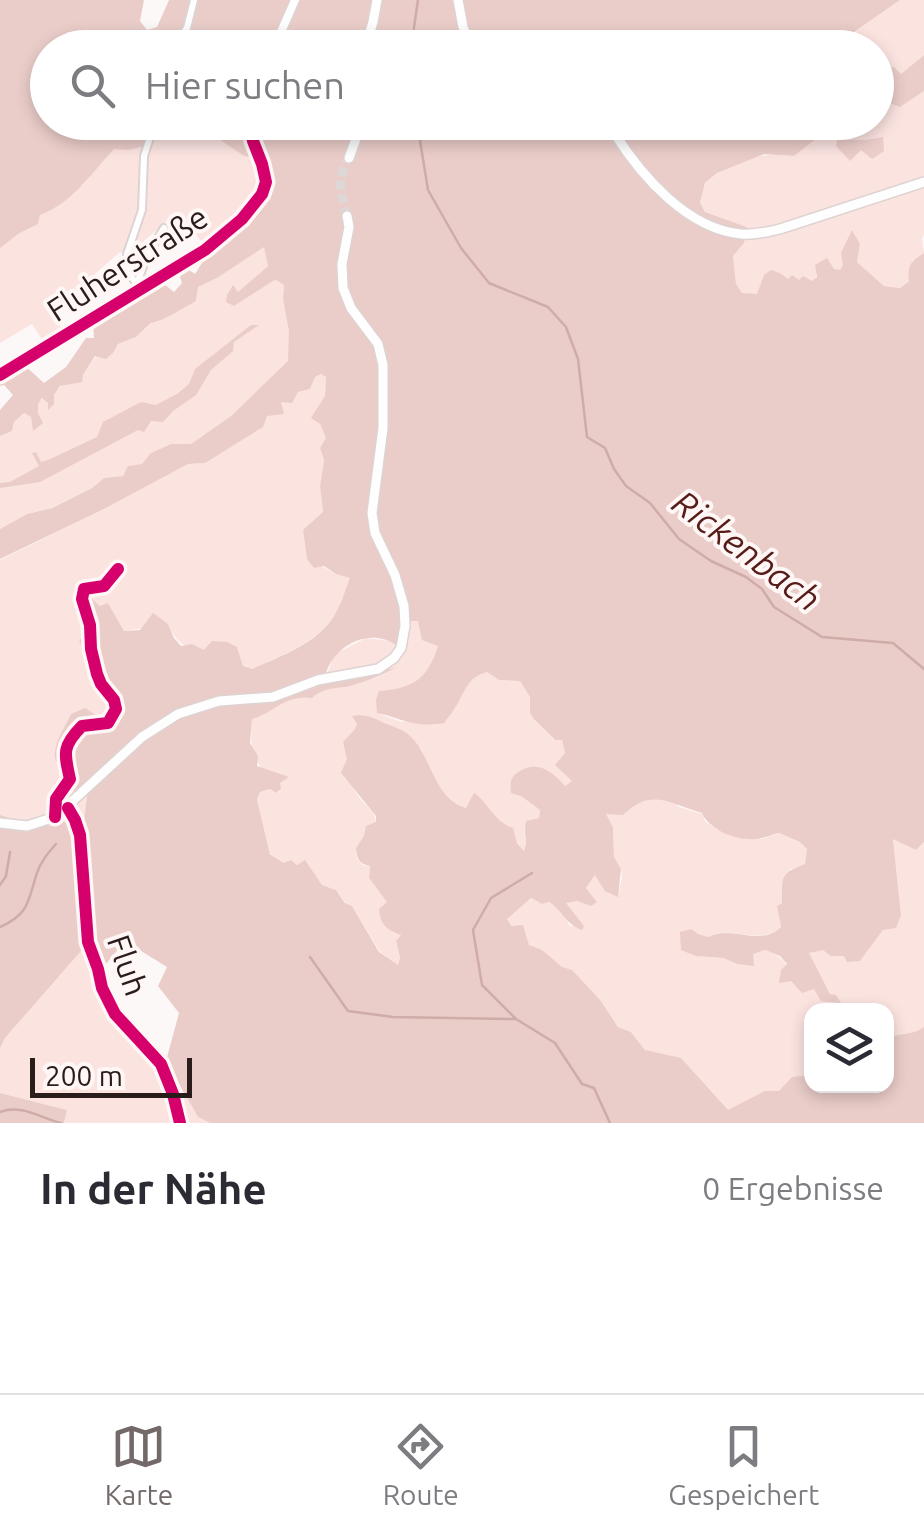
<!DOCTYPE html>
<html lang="de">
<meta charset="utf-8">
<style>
body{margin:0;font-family:Ubuntu,sans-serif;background:#f2f2f3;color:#2b2b33}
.controls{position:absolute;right:30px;bottom:30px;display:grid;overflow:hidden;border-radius:20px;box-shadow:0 5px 15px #0003}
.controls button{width:90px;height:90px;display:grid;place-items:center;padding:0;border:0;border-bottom:2px solid #e1e1e2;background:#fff;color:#2b2b33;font:50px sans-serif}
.scale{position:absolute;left:30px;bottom:25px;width:162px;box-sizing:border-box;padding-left:10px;border:5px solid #291c1a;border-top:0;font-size:28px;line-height:35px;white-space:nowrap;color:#291c1a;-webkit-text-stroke:8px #fff7f6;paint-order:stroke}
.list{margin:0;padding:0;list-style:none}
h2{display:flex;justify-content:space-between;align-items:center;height:130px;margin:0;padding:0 40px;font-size:42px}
h2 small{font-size:32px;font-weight:400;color:#7c7c81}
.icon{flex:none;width:55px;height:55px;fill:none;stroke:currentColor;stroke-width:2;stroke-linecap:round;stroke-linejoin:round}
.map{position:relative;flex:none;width:924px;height:1123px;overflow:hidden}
.search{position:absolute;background:#fff;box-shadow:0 5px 15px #0003;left:30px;right:30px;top:30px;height:110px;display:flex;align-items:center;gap:25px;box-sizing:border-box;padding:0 35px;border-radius:55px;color:#7c7c81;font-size:38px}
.sheet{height:270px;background:#fff}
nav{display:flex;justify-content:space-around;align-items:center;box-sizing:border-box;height:140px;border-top:2px solid #e1e1e2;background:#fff;font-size:28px;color:#7c7c81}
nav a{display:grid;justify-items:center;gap:5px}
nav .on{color:#736968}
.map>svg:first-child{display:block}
.green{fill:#fbe3e0;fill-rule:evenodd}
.forest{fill:#eacdc9;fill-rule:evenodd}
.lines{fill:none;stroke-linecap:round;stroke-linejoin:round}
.stream{stroke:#cfaca8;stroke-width:2.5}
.secondary-tunnel{stroke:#ddd7d7;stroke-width:9;stroke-dasharray:9 4.5;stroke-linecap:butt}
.minor-casing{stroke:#ddd3d2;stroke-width:10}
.tertiary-casing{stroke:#ddd3d2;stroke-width:11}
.secondary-casing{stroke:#ddd3d2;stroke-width:12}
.minor{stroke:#fffefe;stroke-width:6}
.tertiary{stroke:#fffefe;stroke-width:8}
.secondary{stroke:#fffefe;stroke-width:9}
.cycleway-casing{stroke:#fff7f6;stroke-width:19}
.cycleway{stroke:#d6006c;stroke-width:12}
.labels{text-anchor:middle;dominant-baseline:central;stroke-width:8;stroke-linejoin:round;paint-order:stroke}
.street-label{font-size:32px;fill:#291c1a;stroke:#fff7f6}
.water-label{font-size:35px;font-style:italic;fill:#571b18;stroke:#fff7f6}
</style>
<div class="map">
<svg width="924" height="1123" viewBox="0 0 924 1123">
<rect width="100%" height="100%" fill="#fdf8f8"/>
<!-- green -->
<path class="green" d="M900,0H924V55L900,75L894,67L877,69L876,48H833Z
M924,91V235L922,238L924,253L912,261L909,280L900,288L884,286L857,262L860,244L840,270L817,272L816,277L812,282L765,275L757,295L742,293L736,285L733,256L744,243L747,227L705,212L700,202C701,197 701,191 704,186C711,171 753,155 769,155C777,154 786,156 794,156C826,131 834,123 876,122L877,107L887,102L900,106Z
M152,123H184L190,131L202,127L244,156L264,159C279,198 238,229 210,251L176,213L137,247L143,253L140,263L131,267L129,256L120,252L86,282L90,290L52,313L64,332L45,344L32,324L0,343V247L18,234L38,224L40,215L83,185L114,148L128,150L148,134Z
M264,246L268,266L238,293L233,286L234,306L273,281L276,280L284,285L283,299L289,332V361L231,416L191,444H171L152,453L142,465L123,476L104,478L92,488L51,508L27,514L0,529V436L12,431L14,422L24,413L31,417L33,430L38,413V403L43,398L48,403L61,386L83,375L96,356L113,353L118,344L136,337L152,323C162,322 184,307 196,301L198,287L217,278Z
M321,374L326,376L325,396L320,424L327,439L320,448L324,460L320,486L323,513L303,531L307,558L336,574L351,578C345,590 341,604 334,616C318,642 279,657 252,669L243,666L237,647C204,650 183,658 168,624L124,631L108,603L100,606L87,594L89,627L79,641L87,655L111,710L106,717L97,716L65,771L74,786L87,796L84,820L47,826L48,815L20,821L0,815V560L104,509L188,464L205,463L266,416L281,402L298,392L310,389L315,376Z
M402,620L419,621L438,646C427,680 414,688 379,691L377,713L402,722L458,703C465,687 469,678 487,672L499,680L520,681L530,697V713L554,740H562L572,781L565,786L521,796L540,810L539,818L526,822C523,832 526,841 525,852L480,798L466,808C442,801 430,771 421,749L353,717L357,724L356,729L343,742L348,759L344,778C352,784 353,789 359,797C366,807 374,809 376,822L356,848L357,858L362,865L370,866L369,878L388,903L379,909C380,925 387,930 402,935L396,942L400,958L398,966L380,952L352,906L346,903L336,890L322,885L305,861L297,865L284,863L270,853L257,801L260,792L270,789L277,793L281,789C255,764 249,756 252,719C274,706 295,696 319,690C343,685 369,685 389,670L375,674L323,683L335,654L366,638L389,641Z
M652,798L673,802L679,807L702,814L705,821L717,830L762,839L779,833L800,842L807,849L805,864L790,869L781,886L782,903L777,906L781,927C758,947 733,924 708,937L698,934L696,956L723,958L737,964L754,965L752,954L765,950C784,958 787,961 791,981L830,994L808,953L823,949L860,961L883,930L901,915L893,838L916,850L924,842V1123H590L645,1050L631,1032L618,1027L601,1001L542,951L529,945L507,919L531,898L542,904L548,902L560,910L570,926H583L565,903L577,901L591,906L596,901L586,888L595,875L618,896L622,877L621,869L614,857L613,827L605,813L623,815L633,805ZM812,1011H886V1086H812Z
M93,947L101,965L103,987L110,1002L127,1026L166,1061L198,1117L210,1123H64L67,1110L0,1093V1048L5,1038L71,962L81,951Z"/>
<!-- forest -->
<path class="forest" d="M0,0H144L140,21L147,30L157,27L169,0H900L833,47L48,48V122L152,123L146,146L128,150L114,149C91,174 72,203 40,215L38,224L18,234L0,248Z
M924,55V91L900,107L887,102L877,107V69L894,67L901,74Z
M184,123H847L820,136L794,156L764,154L717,173L705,183L700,202L705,212L747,227L744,243L733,256L736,284L742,293L757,294L764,275L771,270L780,273L788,279L792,275L799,280L803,276L812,281L817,277L815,265L827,258L834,269L840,270L843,265L841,253L852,230L860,244L857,262L884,286L900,288L909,281C907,265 911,261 924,253V842L916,850L893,839L901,915L896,928L883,930L860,961L847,962L844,956H831L823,950L809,953L830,994L836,995L841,1003L821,1001L814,989L802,993L791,981L779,983L781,970L787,964L780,956L765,950L753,954L754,966L737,964L723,958L696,956L681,950L680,932L691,929L698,934L708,937C733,924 759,948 781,927L777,906L782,903C781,878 781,872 805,864L807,849L800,842L779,833C773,834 768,837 762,838C742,843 710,832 702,813C669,804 652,787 623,815L606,814L613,827L614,857L621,869L618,897L605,891L595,875L586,888L597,902L591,906L577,901L566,903L584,926L582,930C564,923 565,913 549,902L542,904L531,898L507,919L512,926L523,925L529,945L542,950L562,967L572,970L601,1001L618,1027L631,1032L645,1050L681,1058L728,1110L765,1091H779L792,1077L811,1075L812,1086H886L887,1039C899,1032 913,1036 924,1027V1123H210L198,1117L166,1061L179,1013L158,986L167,967L125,941L102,969L93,948L81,951L5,1038L0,1048V815L20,821L49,815L48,826C64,819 68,823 84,820L87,796L79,792L73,795C76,774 52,768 55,752C56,740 66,725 71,714L85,708L97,716L106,717L111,710C107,702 104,692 98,686C88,675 84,670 87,655L79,641L89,627L78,606L86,593L100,606L108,603L124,631L140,630L153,613L168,624L174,638L181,646L192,644L204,650L212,641L227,642L237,647L243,666L252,669C279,657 318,643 334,616C341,604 345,591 350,578L336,574L324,566L314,568L307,559L303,530L323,512L320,486L324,460L320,448L326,438L320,424L311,418L325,396L326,377L321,374L315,377L310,389L298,392L292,403L281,402L284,414L267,416L263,427L205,463L188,464L104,509L0,559V529L27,514L52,508L92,488L104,478L123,476L128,466L142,464L151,453L171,444H191L231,416L288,361L289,332L283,299L284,285L276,280L273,281L234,306L226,302L227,295L233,285L238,292L268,266L264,247L217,278L198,287L196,301C185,307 162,322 151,323L136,337L118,344L113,353L106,359L95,356L83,375L82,382L60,386L54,395V404L48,410V403L42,398L38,404V413L43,423L33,431L31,417L24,413L14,422L12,431L0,436V410L13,395L4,385L0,386V377L23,364L44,383L66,367L86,338H94L93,324L153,285L163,283L174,292L182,283L178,271L186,268L195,274C201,265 206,255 214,248C239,225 279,198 264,160L244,156L202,128L190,131ZM402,621H418L422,640L438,646C427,680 413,688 379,691L376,700L377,713C405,719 412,728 444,723C449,716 455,709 459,701C467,686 469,678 487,672L499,680L520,681L530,697V713L534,719L555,740H562L565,753L555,765L572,781L565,786C553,772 538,760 520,771C510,777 510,782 511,793L521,796L540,810L539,818L526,821C523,832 528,841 524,851L517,843L513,828C494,822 489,803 474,793L466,808C433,798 432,756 410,736C403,729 391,726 382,722C372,717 363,714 352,716L357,724L355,729L343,742L347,759L341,773L376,816V822L366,826L364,836L356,848C357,859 359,864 370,866L369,878L387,902L379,909C380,925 387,930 401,935L396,941L400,958L398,965L379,952L352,906L345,903L336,890L322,885L305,860L297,865L291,860L284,863L270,854L257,800L260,792L270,789L276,793L281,789L280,783L289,777L257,766L258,756L250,743L252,719C274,713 285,694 312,698C324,687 335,689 350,686C367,681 381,676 396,667L375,674L324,683C327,650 366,625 396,645L401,640Z
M883,137L884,151L872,159L861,150L850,161L836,146L837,140H866Z
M251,325H259L234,342L233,351L211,370L196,395L173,411L163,422L151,421L144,432L138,430L40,482L0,488V483L10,482L39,466L32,453L36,452L41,462L48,460L97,437L103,422L141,402L156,405L177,394L189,384L195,369Z
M0,1093L67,1110L64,1123H0Z"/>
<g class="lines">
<!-- stream -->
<path class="stream" d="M411,48L418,0
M417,122L428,190L461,248L489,283L548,307L566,327L578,359L587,437L605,448L614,469L626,486L650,503L679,539L711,561L746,577L762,589L774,607L822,637L893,643L924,669
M532,873L491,898L473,930L482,985L516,1019L555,1043L582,1084L594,1088L610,1123
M0,885L6,876L10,852
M0,927C30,914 28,900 37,873C41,861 48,853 56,844
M310,957L348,1011L393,1017L515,1019
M0,1112C22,1104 40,1118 61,1123"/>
<!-- secondary-tunnel -->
<path class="secondary-tunnel" d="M608,122L615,134
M347,216C341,192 336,180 349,158"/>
<!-- minor casing -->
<g class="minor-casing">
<path id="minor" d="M173,48L187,28L194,0
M136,283L127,271V254L142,210L144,156L155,122
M137,284L147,255L164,228
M68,808L75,820L80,835L88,942L98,969L102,988L115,1014L161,1064L173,1094L180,1123
M55,817L56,799L70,779C64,753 62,746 82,726L108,723L116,709L114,700L101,684L97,674L91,649L90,625L82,599L84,589L104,586L118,569"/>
</g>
<!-- tertiary casing -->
<g class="tertiary-casing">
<path id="tertiary" d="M274,48L295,0
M0,375L205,250L242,219L262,194L266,182L262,164L253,141L249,122"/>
</g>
<!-- secondary casing -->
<g class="secondary-casing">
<path id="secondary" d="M458,0L463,27L471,48
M365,48L373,22L377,0
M615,134C642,177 688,229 741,234C755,235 768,232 780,229L924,182
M349,158L357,136L358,122
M0,823L27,826L55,817L142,737L178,714L219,701L273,697L318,680L378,669L394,658L401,648L405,626L404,606L395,575L375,533L372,513L383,428V365L378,344L351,308L343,288L342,264L349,227L347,216"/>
</g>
<!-- minor -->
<use href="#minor" class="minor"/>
<!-- tertiary -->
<use href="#tertiary" class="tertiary"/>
<!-- secondary -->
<use href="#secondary" class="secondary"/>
<!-- cycleway casing -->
<g class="cycleway-casing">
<path id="cycleway" d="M0,375L205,250L242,219L262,194L266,182L262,164L253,141L249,122
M68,808L75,820L80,835L88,942L98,969L102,988L115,1014L161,1064L173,1094L180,1123
M55,817L56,799L70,779C64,753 62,746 82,726L108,723L116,709L114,700L101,684L97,674L91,649L90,625L82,599L84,589L104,586L118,569"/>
</g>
<!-- cycleway -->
<use href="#cycleway" class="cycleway"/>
</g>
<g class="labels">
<!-- street labels -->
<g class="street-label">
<text transform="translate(127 263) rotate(-33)">Fluherstraße</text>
<text transform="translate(128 965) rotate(71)">Fluh</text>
</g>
<!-- water labels -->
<g class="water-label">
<text transform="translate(747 550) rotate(37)">Rickenbach</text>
</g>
</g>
</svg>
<div class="controls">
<button><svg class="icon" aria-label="layers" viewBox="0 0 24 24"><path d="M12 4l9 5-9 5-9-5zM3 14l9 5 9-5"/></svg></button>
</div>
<div class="scale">200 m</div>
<div class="search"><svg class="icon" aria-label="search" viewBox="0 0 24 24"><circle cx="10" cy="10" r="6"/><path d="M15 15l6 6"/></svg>Hier suchen</div>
</div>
<section class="sheet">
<h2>In der Nähe<small>0 Ergebnisse</small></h2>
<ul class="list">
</ul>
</section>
<nav>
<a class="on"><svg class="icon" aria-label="map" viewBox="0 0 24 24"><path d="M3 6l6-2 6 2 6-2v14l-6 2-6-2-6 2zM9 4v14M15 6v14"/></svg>Karte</a>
<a><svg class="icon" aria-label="directions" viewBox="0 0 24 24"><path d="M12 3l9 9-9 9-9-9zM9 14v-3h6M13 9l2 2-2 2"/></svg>Route</a>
<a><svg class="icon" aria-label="saved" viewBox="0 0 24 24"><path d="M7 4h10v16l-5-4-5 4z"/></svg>Gespeichert</a>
</nav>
